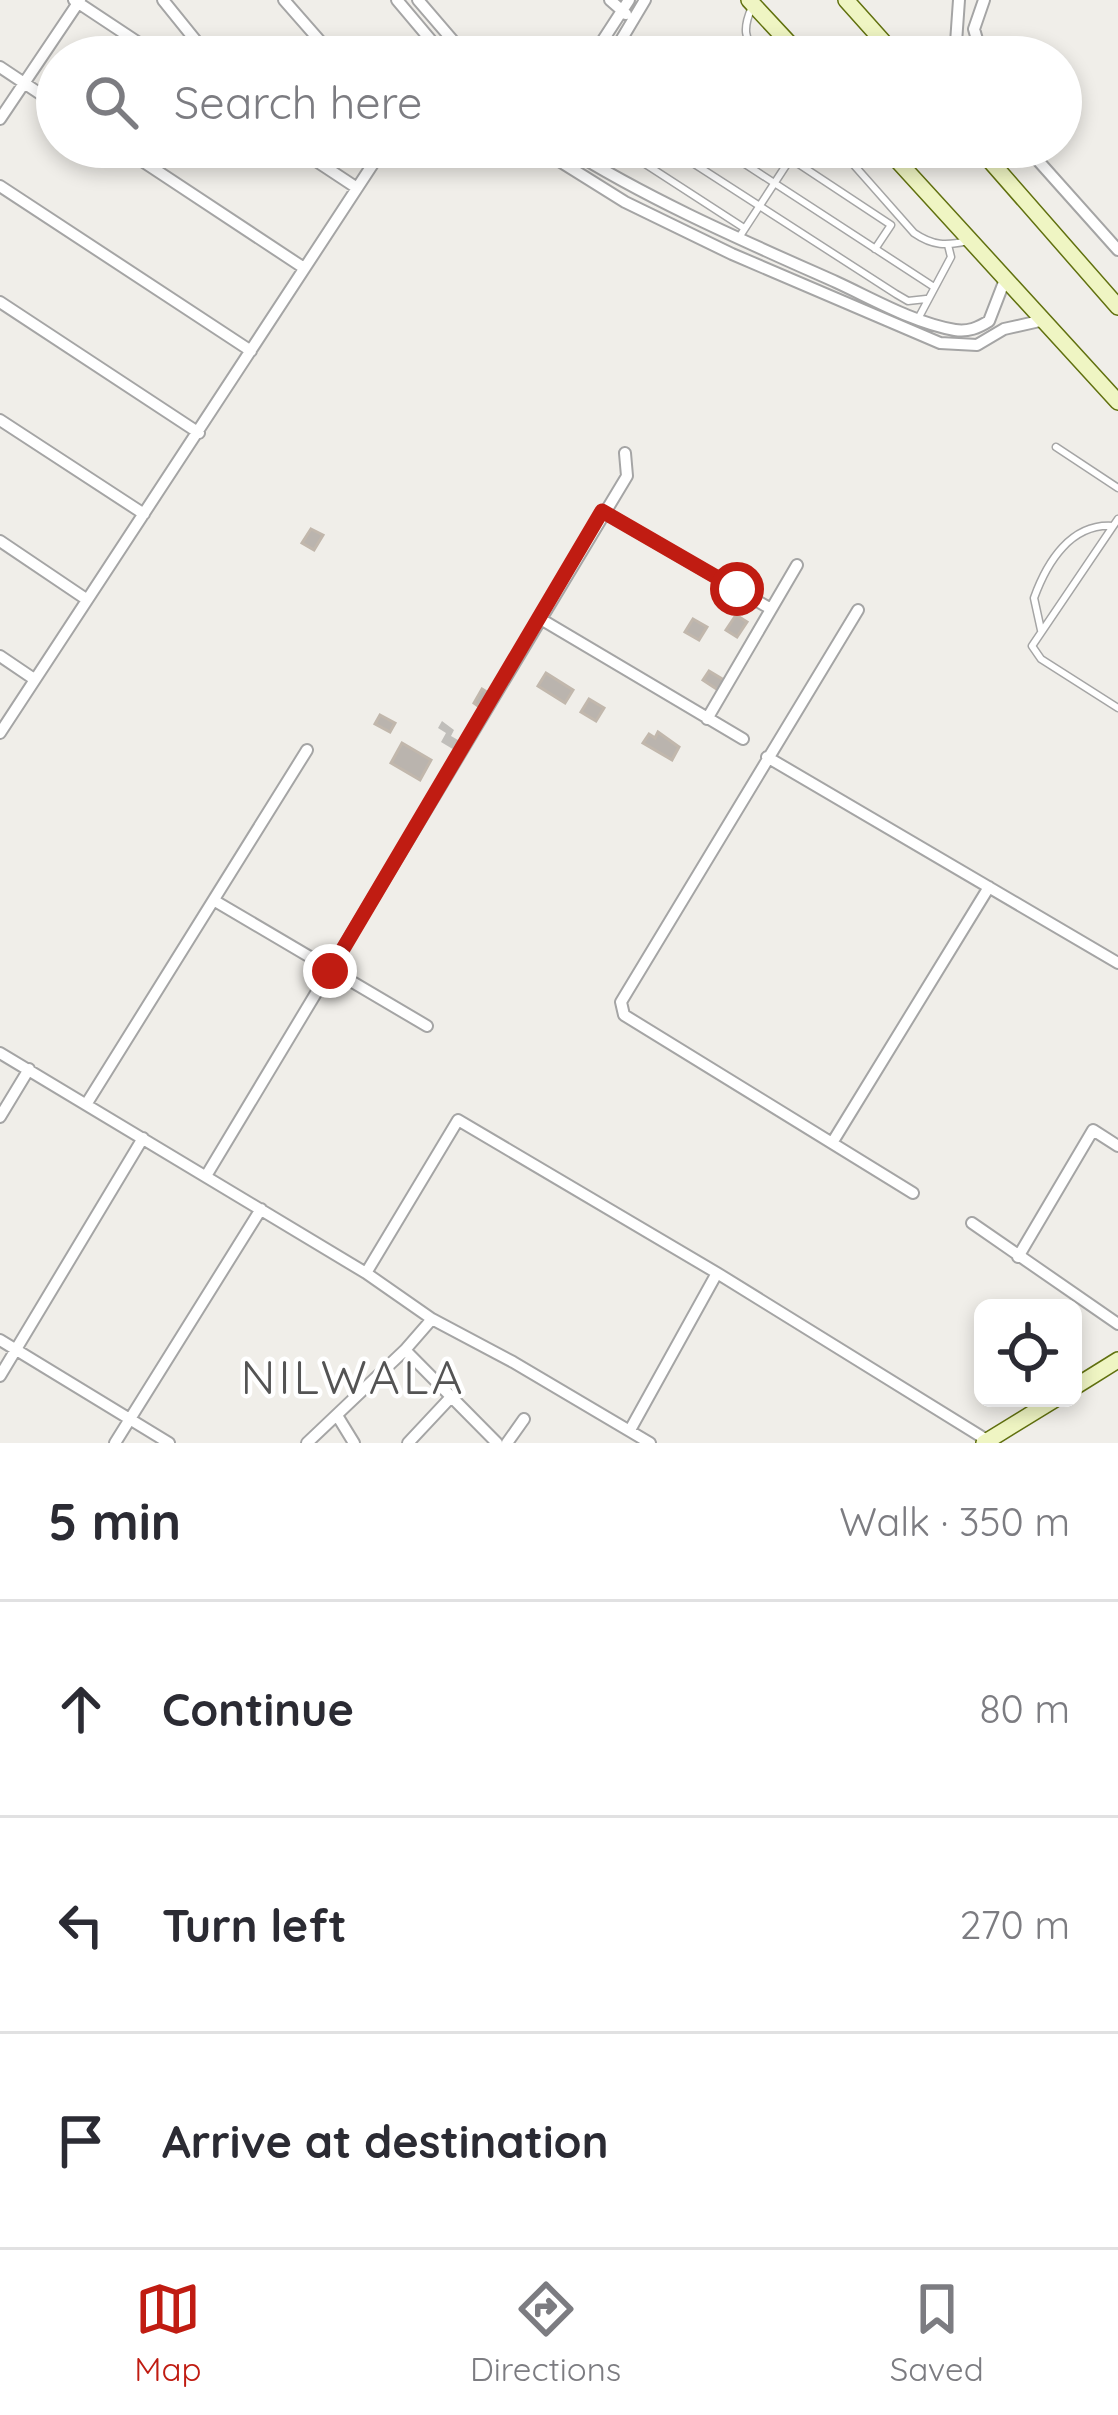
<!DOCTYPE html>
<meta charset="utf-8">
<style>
body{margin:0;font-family:Quicksand,sans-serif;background:#f7f7f7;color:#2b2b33}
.controls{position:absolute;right:36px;bottom:36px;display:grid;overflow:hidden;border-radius:18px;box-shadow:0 6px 18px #0003}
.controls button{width:108px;height:108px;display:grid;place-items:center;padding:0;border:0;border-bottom:3px solid #e1e1e2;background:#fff;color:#2b2b33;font:60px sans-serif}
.stop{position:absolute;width:36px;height:36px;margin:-27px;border:9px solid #c01c12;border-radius:50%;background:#fff}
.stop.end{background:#c01c12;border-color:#fff;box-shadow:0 3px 12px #0008}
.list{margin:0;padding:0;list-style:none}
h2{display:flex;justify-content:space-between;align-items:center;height:156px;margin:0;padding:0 48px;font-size:51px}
h2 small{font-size:39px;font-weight:400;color:#7c7c81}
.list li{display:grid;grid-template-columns:78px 1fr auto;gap:36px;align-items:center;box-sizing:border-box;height:216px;padding:0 48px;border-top:3px solid #e1e1e2}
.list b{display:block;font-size:45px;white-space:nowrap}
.list em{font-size:39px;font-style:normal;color:#7c7c81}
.icon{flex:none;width:66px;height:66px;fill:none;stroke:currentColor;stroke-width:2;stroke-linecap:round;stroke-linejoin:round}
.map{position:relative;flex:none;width:1118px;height:1443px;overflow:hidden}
.search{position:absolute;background:#fff;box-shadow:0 6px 18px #0003;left:36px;right:36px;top:36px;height:132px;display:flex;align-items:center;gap:30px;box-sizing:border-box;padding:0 42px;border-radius:66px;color:#7c7c81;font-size:45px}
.sheet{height:804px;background:#fff}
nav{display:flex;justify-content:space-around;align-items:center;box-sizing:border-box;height:168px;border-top:3px solid #e1e1e2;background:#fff;font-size:33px;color:#7c7c81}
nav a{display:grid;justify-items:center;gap:6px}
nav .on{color:#c01c12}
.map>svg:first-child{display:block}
.shadow{fill:#0003}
.building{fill:#bab4ae;stroke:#c1b7ac;stroke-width:3}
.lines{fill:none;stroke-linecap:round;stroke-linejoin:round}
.service-casing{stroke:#a5a5a5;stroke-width:9}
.minor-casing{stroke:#a5a5a5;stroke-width:14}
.secondary-casing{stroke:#61710f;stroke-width:18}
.service{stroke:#fff;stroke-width:6}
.minor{stroke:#fff;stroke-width:10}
.secondary{stroke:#eff5c3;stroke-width:15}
.route{stroke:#c01c12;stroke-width:15}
.labels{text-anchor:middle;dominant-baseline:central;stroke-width:9;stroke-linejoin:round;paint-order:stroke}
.quarter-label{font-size:48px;letter-spacing:3px;fill:#545454;stroke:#fff}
</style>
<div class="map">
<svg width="1118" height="1443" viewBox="0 0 1118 1443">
<rect width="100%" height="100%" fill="#f0eee9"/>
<!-- shadow -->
<path class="shadow" d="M442,721L454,730L451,736L458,740L456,751L441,742L446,733L438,728Z"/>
<!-- building -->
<path class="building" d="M311,529L323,535L314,550L302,543Z
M736,615L747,622L737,637L726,630Z
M693,619L707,627L699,640L685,632Z
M709,671L724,680L718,690L703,680Z
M546,673L573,690L565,703L538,686Z
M482,689L490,694L481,708L474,703Z
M589,699L604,708L596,721L581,712Z
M380,715L395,723L390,732L375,724Z
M658,732L679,747L672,760L643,743L649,734L655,738Z
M402,743L431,760L420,780L391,763Z"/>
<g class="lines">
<!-- service casing -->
<g class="service-casing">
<path id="service" d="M752,7C743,27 743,39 759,57
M635,57H638
M619,147L744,228
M668,147L896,294L908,301L926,299
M719,147L934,287
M773,147L891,225L875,249
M838,147L914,233C933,246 946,246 968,241
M738,239L798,147
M919,317L951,257L948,245
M1056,447L1118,488
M1118,519L1032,646L1041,659L1118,708
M1041,630L1034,598C1047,562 1071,523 1113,526"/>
</g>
<!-- minor casing -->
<g class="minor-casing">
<path id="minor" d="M74,0L160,57
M163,0L209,57
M284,0L334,57
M397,0L445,57
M418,0L467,57
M610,0L626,14
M592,57L629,0
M611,57L645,0
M955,57L959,0
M982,57L974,29L984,0
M0,67L57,105
M0,119L80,0
M121,147L304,268
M295,147L357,188
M537,147L625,202L732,254L940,343L977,345L1004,329L1044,320
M565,147C651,201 744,241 836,282C873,299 914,323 955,330C968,332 978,328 989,321L1006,277
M1026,147L1118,250
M0,186L251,351
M0,302L199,433
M0,420L144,514
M602,511L771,609
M0,541L86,599
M858,610L621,1002L624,1015L913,1193
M539,618L743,739
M0,656L34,679
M707,719L797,565
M0,733L384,147
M767,757L1118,963
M215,901L427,1026
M0,1053L366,1273L432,1319L513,1362L650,1443
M87,1103L307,750
M0,1117L29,1069
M832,1143L989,887
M206,1176L627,476L625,453
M972,1223L1118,1324
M1018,1257L1093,1130L1118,1146
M366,1273L458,1120L717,1273L990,1442
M0,1340L169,1443
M405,1350L497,1443
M0,1376L143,1138
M338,1417L354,1443
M630,1430L717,1273
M115,1443L261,1209
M307,1443L405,1350L432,1319
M408,1443L452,1396
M507,1443L524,1419"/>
</g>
<!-- secondary casing -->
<g class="secondary-casing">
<path id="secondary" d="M749,0L802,57
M846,0L897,57
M885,147L1118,402
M978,147L1118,307
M1073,1388L1118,1360
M984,1443L1057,1398"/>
</g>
<!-- service -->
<use href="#service" class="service"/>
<!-- minor -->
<use href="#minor" class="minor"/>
<!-- secondary -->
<use href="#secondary" class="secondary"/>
</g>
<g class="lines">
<!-- route -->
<path class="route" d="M330,971L602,511L737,589"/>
</g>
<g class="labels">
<!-- quarter labels -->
<g class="quarter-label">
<text x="353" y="1376">NILWALA</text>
</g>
</g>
</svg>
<div class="controls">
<button><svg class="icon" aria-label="locate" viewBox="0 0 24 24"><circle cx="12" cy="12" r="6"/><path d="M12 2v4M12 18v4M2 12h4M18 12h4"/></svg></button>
</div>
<div class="stop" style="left:737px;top:589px"></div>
<div class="stop end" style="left:330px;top:971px"></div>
<div class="search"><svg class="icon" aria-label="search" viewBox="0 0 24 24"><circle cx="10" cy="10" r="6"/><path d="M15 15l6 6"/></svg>Search here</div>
</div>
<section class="sheet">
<h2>5 min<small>Walk · 350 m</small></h2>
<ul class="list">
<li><svg class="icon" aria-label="ahead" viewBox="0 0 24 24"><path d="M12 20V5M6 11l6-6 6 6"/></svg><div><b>Continue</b></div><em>80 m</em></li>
<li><svg class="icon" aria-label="left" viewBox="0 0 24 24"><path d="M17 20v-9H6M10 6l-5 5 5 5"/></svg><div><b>Turn left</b></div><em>270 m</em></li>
<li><svg class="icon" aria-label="arrive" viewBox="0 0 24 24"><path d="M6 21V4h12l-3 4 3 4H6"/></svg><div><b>Arrive at destination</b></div></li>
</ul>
</section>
<nav>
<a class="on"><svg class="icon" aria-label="map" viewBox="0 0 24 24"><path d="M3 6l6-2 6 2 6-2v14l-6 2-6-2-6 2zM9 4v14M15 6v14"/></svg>Map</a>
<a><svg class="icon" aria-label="directions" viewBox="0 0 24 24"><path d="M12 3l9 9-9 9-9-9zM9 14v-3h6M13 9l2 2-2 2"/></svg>Directions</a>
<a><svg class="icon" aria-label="saved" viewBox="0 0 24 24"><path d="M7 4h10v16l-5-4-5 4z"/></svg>Saved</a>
</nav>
